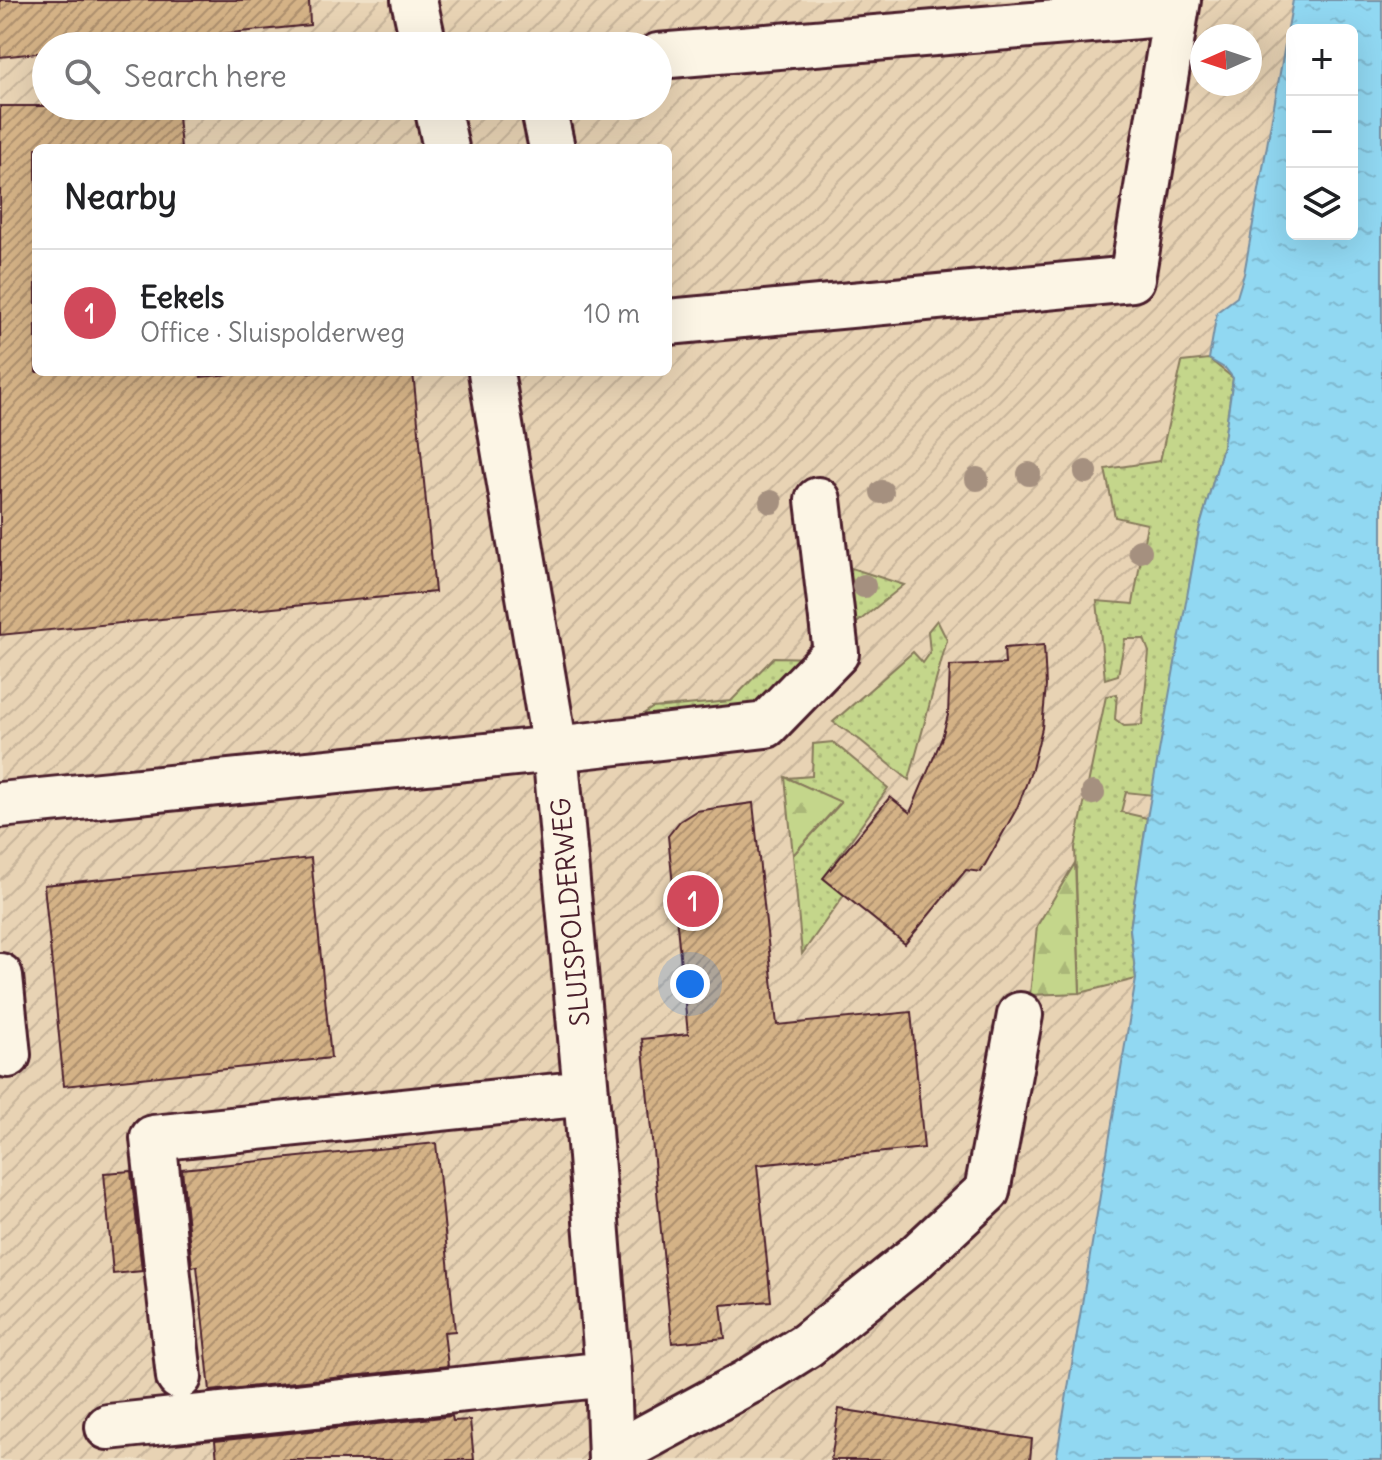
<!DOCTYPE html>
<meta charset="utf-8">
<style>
body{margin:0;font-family:Delius,sans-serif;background:#f2f2f2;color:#202124}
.controls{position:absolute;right:24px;top:24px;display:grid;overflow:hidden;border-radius:12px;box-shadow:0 8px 32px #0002}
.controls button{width:72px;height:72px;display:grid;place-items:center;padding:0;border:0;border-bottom:2px solid #e0e0e0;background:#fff;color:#202124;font:40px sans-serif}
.compass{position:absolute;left:1190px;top:24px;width:72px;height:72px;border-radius:50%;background:#fff;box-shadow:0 8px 32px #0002;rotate:267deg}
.you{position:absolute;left:690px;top:984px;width:28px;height:28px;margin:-20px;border:6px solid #fff;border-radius:50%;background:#1a73e8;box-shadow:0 0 0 12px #1a73e833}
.badge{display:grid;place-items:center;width:52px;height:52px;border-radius:50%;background:#d1495b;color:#fff;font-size:26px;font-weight:700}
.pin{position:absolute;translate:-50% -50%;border:4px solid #fff;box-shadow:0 2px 8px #0006}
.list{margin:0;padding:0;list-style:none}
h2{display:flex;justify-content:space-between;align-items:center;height:104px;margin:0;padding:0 32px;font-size:34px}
h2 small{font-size:26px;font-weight:400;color:#757577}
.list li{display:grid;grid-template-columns:52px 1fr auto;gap:24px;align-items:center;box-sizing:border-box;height:128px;padding:0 32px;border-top:2px solid #e0e0e0}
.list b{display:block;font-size:30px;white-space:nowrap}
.list p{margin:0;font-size:26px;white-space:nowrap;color:#757577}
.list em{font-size:26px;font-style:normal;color:#757577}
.icon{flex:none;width:44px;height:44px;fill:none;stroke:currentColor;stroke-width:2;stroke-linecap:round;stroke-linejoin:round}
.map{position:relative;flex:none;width:1382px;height:1460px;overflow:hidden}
.search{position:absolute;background:#fff;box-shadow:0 8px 32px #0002;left:32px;top:32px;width:640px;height:88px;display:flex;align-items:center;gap:20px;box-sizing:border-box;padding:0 28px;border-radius:44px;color:#757577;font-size:30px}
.panel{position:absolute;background:#fff;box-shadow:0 8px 32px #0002;left:32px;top:144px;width:640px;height:232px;border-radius:12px}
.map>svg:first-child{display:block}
.industrial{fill:url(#industrial-furrows);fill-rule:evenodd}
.grass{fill:url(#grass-dots);stroke:#877a5b;stroke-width:2}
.forest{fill:url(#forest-firs);stroke:#877a5b;stroke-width:2}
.water{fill:url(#water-ripples);stroke:#758ea2;stroke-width:2;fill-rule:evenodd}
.building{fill:url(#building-hatch);stroke:#4a1f2b;stroke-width:2}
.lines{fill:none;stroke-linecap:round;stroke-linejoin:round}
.minor-casing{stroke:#4a1f2b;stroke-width:50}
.minor{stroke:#fcf5e5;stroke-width:44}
.tree{fill:#a5907f}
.labels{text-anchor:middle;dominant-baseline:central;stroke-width:6;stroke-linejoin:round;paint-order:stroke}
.street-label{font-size:26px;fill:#4a1f2b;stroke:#fcf5e5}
</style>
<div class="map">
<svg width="1382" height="1460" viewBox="0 0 1382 1460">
<defs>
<pattern id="industrial-furrows" width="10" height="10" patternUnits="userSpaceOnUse" patternTransform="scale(2)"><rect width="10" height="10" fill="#e8d3b4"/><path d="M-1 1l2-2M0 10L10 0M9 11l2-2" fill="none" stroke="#c8b59b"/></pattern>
<pattern id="grass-dots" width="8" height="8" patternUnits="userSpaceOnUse" patternTransform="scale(2)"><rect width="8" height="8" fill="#c4d68b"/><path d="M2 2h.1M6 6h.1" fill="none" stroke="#aab778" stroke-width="1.8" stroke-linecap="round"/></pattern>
<pattern id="forest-firs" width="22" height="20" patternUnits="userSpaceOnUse" patternTransform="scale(2)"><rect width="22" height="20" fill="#c4d68b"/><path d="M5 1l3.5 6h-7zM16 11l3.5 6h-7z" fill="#aab778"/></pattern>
<pattern id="water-ripples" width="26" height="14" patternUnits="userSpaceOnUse" patternTransform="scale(2)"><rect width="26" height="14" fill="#91d8f2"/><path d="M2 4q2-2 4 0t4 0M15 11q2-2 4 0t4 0" fill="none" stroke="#7fb9d0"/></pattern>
<pattern id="building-hatch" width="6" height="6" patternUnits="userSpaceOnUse" patternTransform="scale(2)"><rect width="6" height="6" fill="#d4b286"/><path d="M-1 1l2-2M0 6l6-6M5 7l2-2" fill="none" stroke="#ae906e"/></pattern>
</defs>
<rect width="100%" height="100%" fill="#f0e1c8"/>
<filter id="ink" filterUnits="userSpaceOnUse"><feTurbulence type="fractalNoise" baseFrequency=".0125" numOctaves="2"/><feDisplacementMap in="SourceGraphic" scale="16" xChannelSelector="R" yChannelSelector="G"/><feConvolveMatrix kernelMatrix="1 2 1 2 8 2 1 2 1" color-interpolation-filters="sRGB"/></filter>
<g filter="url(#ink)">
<!-- industrial -->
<path class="industrial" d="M0,0H1382V1460H0ZM1292,30H1352V234H1292ZM1202,36H1250V84H1202ZM46,46H658V106H46ZM36,148H668V372H36Z"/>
<!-- grass -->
<path class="grass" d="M1209,359L1233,378L1223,447L1199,530L1153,795L1126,792L1121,812L1147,818L1130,929L1136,979L1080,993L1075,848L1106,696L1117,694L1115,719L1124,726L1142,725L1149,652L1144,639H1125L1118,675L1105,679L1097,601L1133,604L1147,524L1115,517L1105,469L1160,461L1182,362Z
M851,568L904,585L853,626Z
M937,620L947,640L909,780L860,740L833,722L913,652L923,663L930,653L928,631Z
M774,657L816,658L762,704L642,715L652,708L731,701Z
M833,742L888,788L825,876L844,895L802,954L793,855L841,803L787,778L812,776L813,744Z"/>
<!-- forest -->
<path class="forest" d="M785,777L841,802L793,855Z
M1075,863L1080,993L1030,995L1037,926Z"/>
<!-- water -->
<path class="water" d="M1293,0H1382V1460H1056L1136,979L1130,929L1147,818L1199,530L1223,447L1233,378L1226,369L1209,359L1217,312L1237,297L1244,274ZM1292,30H1352V234H1292Z"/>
<!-- building -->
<path class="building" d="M0,0H309L310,25L105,46H46V52L0,57Z
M0,106H177L181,148H36V372H200L201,377L253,372H413L435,592L0,635Z
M1044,645L1046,686L1042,728L1032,769L1017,808L981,872L966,870L905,944L823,878L890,797L910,813L942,738L948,715L950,666L1005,664L1004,648Z
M753,803L777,1025L911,1012L924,1148L757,1165L771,1301L721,1305L725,1338L672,1343L642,1039L688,1034L668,836L680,821L696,811Z
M311,858L331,1058L64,1086L44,885Z
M436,1143L455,1331L444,1332L448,1366L210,1391L197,1266L192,1267L182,1169Z
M131,1171L142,1271L113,1274L104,1173Z
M839,1409L1032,1439L1030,1460H831Z
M452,1416L453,1421L470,1420L474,1460H217L215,1441Z"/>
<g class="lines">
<!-- minor casing -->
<g class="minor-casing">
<path id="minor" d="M414,0L424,46
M658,56L1175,13
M437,106L446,148
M543,106L552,148
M668,322L1132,279L1178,0
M491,372L555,749L586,1093L608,1374L611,1460
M0,805L555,749L766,725L836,653L818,500
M0,976L8,1055
M179,1377L153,1138L586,1093
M108,1427L608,1374
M611,1456L748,1382L807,1345L915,1258L987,1191L1020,1015"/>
</g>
<!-- minor -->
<use href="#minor" class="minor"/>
</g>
<!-- trees -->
<g class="tree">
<circle cx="1086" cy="472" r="12"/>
<circle cx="1029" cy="474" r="12"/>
<circle cx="977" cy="479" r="12"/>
<circle cx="882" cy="492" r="12"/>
<circle cx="771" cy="502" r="12"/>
<circle cx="1140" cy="551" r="12"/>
<circle cx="864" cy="586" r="12"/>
<circle cx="1093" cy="793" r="12"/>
</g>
</g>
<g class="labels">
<!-- street labels -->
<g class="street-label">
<text transform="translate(570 912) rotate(-95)">SLUISPOLDERWEG</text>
</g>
</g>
</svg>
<div class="controls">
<button>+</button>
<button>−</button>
<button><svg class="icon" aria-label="layers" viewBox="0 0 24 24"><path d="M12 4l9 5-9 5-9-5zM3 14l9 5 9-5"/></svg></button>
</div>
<svg class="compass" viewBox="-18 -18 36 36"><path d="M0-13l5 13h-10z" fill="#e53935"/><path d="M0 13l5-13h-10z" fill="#757577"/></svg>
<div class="you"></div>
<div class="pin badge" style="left:693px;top:901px">1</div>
<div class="search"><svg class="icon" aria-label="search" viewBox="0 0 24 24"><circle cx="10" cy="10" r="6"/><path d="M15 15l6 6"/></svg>Search here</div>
<section class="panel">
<h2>Nearby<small></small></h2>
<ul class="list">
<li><span class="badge">1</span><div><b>Eekels</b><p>Office · Sluispolderweg</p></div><em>10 m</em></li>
</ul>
</section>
</div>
